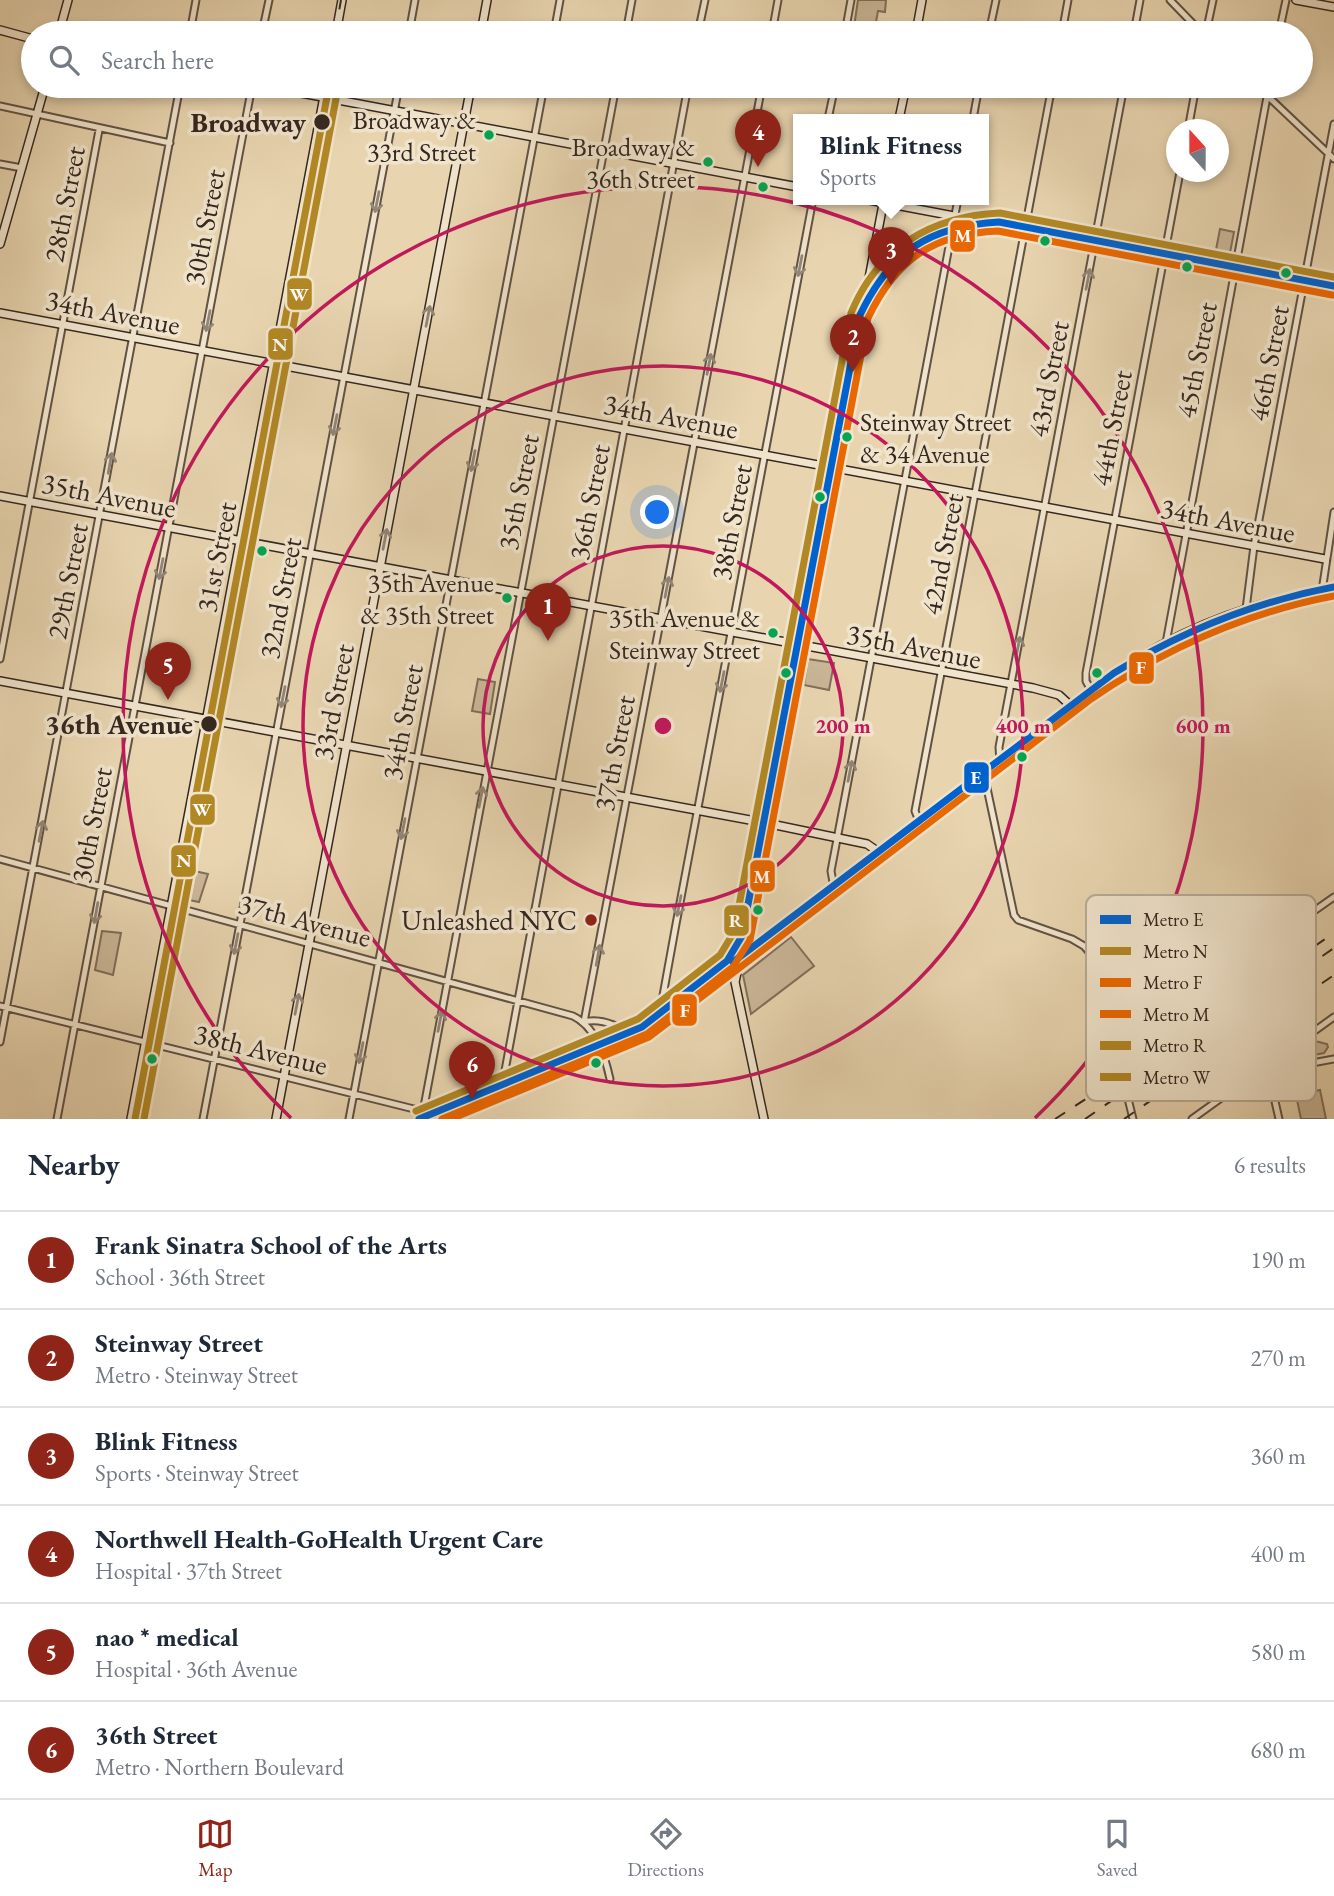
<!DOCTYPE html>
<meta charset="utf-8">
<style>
body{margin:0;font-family:"EB Garamond",serif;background:#f2f2f3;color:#1f2937}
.compass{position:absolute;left:1166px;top:119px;width:63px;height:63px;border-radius:50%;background:#fff;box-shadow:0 4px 10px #0003;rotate:339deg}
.you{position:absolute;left:658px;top:513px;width:24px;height:24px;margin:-18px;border:5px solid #fff;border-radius:50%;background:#1a73e8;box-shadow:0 0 0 10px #1a73e833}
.badge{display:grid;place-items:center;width:46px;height:46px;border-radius:50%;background:#8f2418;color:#fff;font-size:23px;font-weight:700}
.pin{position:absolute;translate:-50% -58px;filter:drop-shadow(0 2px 4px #0008)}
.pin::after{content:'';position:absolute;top:37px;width:24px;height:21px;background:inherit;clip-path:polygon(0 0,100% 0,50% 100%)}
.popup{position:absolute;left:793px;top:114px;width:196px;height:91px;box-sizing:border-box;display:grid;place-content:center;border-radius:0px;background:#fff;filter:drop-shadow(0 2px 5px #0005);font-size:23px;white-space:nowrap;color:#747a83}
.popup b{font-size:26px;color:#1f2937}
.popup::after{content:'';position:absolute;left:50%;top:100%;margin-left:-14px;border:14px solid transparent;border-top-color:#fff}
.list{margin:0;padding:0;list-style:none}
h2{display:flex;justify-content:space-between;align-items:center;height:91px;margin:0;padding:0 28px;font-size:30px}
h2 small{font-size:23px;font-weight:400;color:#747a83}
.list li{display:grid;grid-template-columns:46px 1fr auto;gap:21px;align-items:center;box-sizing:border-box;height:98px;padding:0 28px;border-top:2px solid #e0e1e3}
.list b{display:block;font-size:26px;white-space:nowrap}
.list p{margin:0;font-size:23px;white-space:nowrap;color:#747a83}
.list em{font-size:23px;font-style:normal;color:#747a83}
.icon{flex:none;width:38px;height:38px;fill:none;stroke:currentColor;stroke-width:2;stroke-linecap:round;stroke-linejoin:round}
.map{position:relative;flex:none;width:1334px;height:1119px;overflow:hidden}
.search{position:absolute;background:#fff;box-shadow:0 4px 10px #0003;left:21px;right:21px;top:21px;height:77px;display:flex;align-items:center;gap:18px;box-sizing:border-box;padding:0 24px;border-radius:38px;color:#747a83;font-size:26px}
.sheet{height:679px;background:#fff}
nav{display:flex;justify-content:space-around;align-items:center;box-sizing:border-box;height:98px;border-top:2px solid #e0e1e3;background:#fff;font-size:19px;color:#747a83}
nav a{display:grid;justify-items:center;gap:4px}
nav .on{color:#8f2418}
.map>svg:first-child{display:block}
.green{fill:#cab798;stroke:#806f5c;stroke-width:2}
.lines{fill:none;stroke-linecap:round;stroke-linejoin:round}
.street-casing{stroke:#625244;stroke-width:9}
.secondary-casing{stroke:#352720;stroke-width:10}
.primary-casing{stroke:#352720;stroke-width:11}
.street{stroke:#f0e4cc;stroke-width:5}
.secondary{stroke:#f0e4cc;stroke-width:7}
.primary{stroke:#e8d5b0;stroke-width:8}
.rail{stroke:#352720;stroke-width:2;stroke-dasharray:12 12;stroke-linecap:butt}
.metro-1-casing{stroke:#f0e4cc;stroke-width:12}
.metro-2-casing{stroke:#f0e4cc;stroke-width:12}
.metro-3-casing{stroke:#f0e4cc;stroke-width:12}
.metro-4-casing{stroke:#f0e4cc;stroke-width:12}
.metro-5-casing{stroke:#f0e4cc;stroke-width:12}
.metro-6-casing{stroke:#f0e4cc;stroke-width:12}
.metro-1{stroke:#0062cf;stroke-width:7}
.metro-2{stroke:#b28824;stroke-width:7}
.metro-3{stroke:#eb6800;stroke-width:7}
.metro-4{stroke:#eb6800;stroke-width:7}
.metro-5{stroke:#b28824;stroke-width:7}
.metro-6{stroke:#b28824;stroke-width:7}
.oneway{stroke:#928676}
.ring{fill:none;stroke:#c2185b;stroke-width:3.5}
.stop-dot{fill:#352720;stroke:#f0e4cc;stroke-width:2.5}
.bus-dot{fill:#00a651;stroke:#f0e4cc;stroke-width:2.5}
.poi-dot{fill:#8f2418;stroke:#f0e4cc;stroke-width:2.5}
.labels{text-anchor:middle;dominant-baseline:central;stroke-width:7;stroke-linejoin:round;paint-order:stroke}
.bus-label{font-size:26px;fill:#352720;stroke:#f0e4cc;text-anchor:end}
.stop-label{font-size:28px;font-weight:bold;fill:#352720;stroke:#f0e4cc;text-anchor:end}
.street-label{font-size:28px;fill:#352720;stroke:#f0e4cc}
.poi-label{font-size:28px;fill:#352720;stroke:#f0e4cc;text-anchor:end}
.key{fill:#f0e4cc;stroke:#b8ab98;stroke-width:2}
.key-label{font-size:19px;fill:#352720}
.centre{fill:#c2185b;stroke:#f0e4cc;stroke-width:3.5}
.ring-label{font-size:21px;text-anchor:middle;font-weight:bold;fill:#c2185b;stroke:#f0e4cc;stroke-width:7;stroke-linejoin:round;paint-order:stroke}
.line-badge{stroke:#f0e4cc;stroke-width:2.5}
.badge-label{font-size:19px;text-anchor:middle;font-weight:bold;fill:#fff}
</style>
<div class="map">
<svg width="1334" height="1119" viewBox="0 0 1334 1119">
<rect width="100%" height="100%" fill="#e8d5b0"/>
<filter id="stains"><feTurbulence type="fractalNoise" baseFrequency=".00286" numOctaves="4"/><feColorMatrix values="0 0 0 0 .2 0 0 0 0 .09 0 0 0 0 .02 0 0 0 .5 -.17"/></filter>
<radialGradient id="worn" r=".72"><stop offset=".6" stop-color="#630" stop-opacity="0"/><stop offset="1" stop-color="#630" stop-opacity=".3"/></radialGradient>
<!-- green -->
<path class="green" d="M858,0H886L885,12L878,11L874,33H853Z
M1220,229L1234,232L1229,258L1215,255Z
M808,659L834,663L829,690L804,685Z
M478,679L495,682L490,714L472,711Z
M190,870L208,874L199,902L184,899Z
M102,931L121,933L113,975L95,970Z
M791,937L814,966L751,1014L743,975Z
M1315,1041L1327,1044L1328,1047L1324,1053L1303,1057L1301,1051Z
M1320,1090L1326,1119H1301L1296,1095Z"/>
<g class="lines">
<!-- street casing -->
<g class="street-casing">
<path id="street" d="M1170,0L1202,33
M190,33L196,0
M262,33L269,0
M409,33L415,0
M554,33L560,0
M626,33L632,0
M698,33L705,0
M772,33L778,0
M845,33L851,0
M989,33L996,0
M1062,33L1068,0
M1134,33L1140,0
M1206,33L1213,0
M1279,33L1286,0
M1257,86L1334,159
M0,106L170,143
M828,119L835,86
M973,119L979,86
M1188,130L1196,86
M0,164L22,168
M1322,591L1334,512
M1246,609L1254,546L1334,124
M1166,643L1269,86
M0,659L99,130
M1092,692L1086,681V673L1180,172
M1000,762L999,747L1124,86
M984,774L1014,915L1018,920L1072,939L1084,946L1094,958L1133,1119
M920,823L915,811L1052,86
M0,859L573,1016C596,1027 605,1056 610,1079
M834,888L831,871L958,199
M0,1006L414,1109L423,1112L426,1119
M666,1017L662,1001L676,924L813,199
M584,1022L762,86
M584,1022C601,1017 621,1027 636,1037
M0,1042L180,86
M1292,1046L1297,1064L1301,1065L1334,1059
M1117,1049L1334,897
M1267,1066L1279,1119
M501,1092L688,86
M423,1112L616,86
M57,1119L252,86
M203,1119L399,86
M349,1119L544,86
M1192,1119L1334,1017"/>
</g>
<!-- secondary casing -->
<g class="secondary-casing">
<path id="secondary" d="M1296,0L1334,7
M0,30L33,39
M59,33L68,0
M336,33L342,0
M481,33L487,0
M916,33L922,0
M264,86L798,187
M899,119L906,86
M864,199L1334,288
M0,244L45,86
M0,313L1325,559
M0,496L1033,688L1059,695L1072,707
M0,681L766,823L867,844L880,853
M131,1119L326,86
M276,1119L471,86
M764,1119L735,982L746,930L884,199"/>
</g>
<!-- primary casing -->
<g class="primary-casing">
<path id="primary" d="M435,1119L647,1031L1101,684C1170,633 1249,602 1334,589"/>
</g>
<!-- street -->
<use href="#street" class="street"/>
<!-- secondary -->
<use href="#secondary" class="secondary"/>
<!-- primary -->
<use href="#primary" class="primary"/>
<!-- rail -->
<path class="rail" d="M335,33L341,0
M131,1119L325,86
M1055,1119L1177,1040L1334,933
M1085,1119L1334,948
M1124,1119L1334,975"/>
<!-- metro-1 casing -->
<g class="metro-1-casing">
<path id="metro-1" d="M733,962L1114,673C1184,630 1254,602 1334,587
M419,1119L642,1027L727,961L742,936L860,315C890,252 929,226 999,222L1334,286"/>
</g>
<!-- metro-2 casing -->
<g class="metro-2-casing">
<path id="metro-2" d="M135,1119L329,86"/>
</g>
<!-- metro-3 casing -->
<g class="metro-3-casing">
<path id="metro-3" d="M451,1119L649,1037L1091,699C1166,648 1244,613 1334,596"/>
</g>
<!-- metro-4 casing -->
<g class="metro-4-casing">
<path id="metro-4" d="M442,1119L647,1034L733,967L750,940L868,318C896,259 933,234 998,231L1332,295"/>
</g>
<!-- metro-5 casing -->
<g class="metro-5-casing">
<path id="metro-5" d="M416,1111L638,1019L720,955L734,932L851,313C878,248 931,216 1000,213L1334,277"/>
</g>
<!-- metro-6 casing -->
<g class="metro-6-casing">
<path id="metro-6" d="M144,1119L338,88"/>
</g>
<!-- metro-1 -->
<use href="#metro-1" class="metro-1"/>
<!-- metro-2 -->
<use href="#metro-2" class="metro-2"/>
<!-- metro-3 -->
<use href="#metro-3" class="metro-3"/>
<!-- metro-4 -->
<use href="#metro-4" class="metro-4"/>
<!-- metro-5 -->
<use href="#metro-5" class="metro-5"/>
<!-- metro-6 -->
<use href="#metro-6" class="metro-6"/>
</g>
<!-- one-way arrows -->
<defs><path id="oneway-shaft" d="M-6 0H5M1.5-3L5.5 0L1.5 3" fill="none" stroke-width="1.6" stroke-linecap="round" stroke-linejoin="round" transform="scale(1.75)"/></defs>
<g class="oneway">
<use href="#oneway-shaft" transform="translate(377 202) rotate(101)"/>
<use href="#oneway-shaft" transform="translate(800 266) rotate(101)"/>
<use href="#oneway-shaft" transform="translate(1088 279) rotate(-79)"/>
<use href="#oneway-shaft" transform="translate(428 316) rotate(-79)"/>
<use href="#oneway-shaft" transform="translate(208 321) rotate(101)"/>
<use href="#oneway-shaft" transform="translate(709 364) rotate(-79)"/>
<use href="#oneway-shaft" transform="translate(335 425) rotate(101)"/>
<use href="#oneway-shaft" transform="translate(473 461) rotate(101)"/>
<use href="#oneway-shaft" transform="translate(110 463) rotate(-80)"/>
<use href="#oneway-shaft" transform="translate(385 539) rotate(-79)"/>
<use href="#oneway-shaft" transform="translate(161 569) rotate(101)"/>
<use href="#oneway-shaft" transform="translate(667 587) rotate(-79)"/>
<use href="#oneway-shaft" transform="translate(1018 647) rotate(-79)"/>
<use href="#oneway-shaft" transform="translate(722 682) rotate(101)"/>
<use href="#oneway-shaft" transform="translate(283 697) rotate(101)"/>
<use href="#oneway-shaft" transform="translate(850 771) rotate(-79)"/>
<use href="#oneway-shaft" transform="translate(481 797) rotate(-79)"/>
<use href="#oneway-shaft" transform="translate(403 829) rotate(101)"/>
<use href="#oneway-shaft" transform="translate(41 831) rotate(-79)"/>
<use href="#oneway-shaft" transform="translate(679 906) rotate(101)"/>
<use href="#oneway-shaft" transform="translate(96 913) rotate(100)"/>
<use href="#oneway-shaft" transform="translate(236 944) rotate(101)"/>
<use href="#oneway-shaft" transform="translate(598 955) rotate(-80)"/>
<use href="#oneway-shaft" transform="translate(297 1004) rotate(-79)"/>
<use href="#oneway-shaft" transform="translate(440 1021) rotate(-79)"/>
<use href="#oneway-shaft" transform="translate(361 1053) rotate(101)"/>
</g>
<!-- distance rings -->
<g class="ring">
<circle cx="663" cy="726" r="180"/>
<circle cx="663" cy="726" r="360"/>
<path d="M291 1118A540 540 0 1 1 1035 1118"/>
</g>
<!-- markers -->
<g class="stop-dot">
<circle cx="322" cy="122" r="9"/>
<circle cx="209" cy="724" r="9"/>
</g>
<g class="bus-dot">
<circle cx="489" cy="135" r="6"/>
<circle cx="708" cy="162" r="6"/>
<circle cx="763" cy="187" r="6"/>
<circle cx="1045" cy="241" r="6"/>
<circle cx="1187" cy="267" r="6"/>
<circle cx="1286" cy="273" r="6"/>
<circle cx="847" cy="437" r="6"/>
<circle cx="820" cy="497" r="6"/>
<circle cx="262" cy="551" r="6"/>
<circle cx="507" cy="598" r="6"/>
<circle cx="773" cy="633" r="6"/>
<circle cx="786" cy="673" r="6"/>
<circle cx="1097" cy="673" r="6"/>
<circle cx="1022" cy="757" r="6"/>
<circle cx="758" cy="910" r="6"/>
<circle cx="152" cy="1059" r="6"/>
<circle cx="596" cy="1063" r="6"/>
</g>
<circle class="poi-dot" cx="591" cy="920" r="7"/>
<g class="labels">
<!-- bus labels -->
<g class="bus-label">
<text x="476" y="120">Broadway &amp;<tspan x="476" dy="32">33rd Street</tspan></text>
<text x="695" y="147">Broadway &amp;<tspan x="695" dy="32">36th Street</tspan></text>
<text x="860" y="422" text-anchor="start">Steinway Street<tspan x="860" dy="32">&amp; 34 Avenue</tspan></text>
<text x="494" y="583">35th Avenue<tspan x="494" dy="32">&amp; 35th Street</tspan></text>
<text x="760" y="618">35th Avenue &amp;<tspan x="760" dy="32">Steinway Street</tspan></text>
</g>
<!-- stop labels -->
<g class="stop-label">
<text x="306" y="122">Broadway</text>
<text x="193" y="724">36th Avenue</text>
</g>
<!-- street labels -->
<g class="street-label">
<text transform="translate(64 204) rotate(-79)">28th Street</text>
<text transform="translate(204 227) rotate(-79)">30th Street</text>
<text transform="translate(113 312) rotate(11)">34th Avenue</text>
<text transform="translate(1196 360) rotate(-79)">45th Street</text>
<text transform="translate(1268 363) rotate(-79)">46th Street</text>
<text transform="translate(1048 379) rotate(-79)">43rd Street</text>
<text transform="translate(671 416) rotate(11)">34th Avenue</text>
<text transform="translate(1111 428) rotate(-79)">44th Street</text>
<text transform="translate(518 492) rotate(-79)">35th Street</text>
<text transform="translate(109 495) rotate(11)">35th Avenue</text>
<text transform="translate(589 502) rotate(-79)">36th Street</text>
<text transform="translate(1228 520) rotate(11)">34th Avenue</text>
<text transform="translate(731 522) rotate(-79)">38th Street</text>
<text transform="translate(942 554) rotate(-79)">42nd Street</text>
<text transform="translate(216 557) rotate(-79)">31st Street</text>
<text transform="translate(67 581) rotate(-79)">29th Street</text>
<text transform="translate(280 598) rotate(-79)">32nd Street</text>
<text transform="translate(914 646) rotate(11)">35th Avenue</text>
<text transform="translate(333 702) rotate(-79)">33rd Street</text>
<text transform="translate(402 722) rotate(-79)">34th Street</text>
<text transform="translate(614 753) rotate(-79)">37th Street</text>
<text transform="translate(91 825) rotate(-79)">30th Street</text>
<text transform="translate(305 920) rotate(15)">37th Avenue</text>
<text transform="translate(261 1049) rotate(14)">38th Avenue</text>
</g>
<!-- poi labels -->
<g class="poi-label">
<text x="577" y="920">Unleashed NYC</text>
</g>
</g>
<!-- legend -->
<rect x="1086" y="895" width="230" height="206" rx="10" class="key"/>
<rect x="1100" y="915" width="31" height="9" fill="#0062cf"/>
<rect x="1100" y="947" width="31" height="8" fill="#b28824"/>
<rect x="1100" y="978" width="31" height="9" fill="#eb6800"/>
<rect x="1100" y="1010" width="31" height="8" fill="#eb6800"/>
<rect x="1100" y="1041" width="31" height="9" fill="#b28824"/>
<rect x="1100" y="1073" width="31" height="8" fill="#b28824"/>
<g class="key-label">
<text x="1143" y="926">Metro E</text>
<text x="1143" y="958">Metro N</text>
<text x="1143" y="989">Metro F</text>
<text x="1143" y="1021">Metro M</text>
<text x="1143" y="1052">Metro R</text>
<text x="1143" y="1084">Metro W</text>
</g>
<circle cx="663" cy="726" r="10" class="centre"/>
<g class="ring-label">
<text x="843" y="733">200 m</text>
<text x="1023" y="733">400 m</text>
<text x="1203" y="733">600 m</text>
</g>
<g class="line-badge">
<rect x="949" y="219" width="27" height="34" rx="7" fill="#eb6800"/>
<rect x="286" y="277" width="27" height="34" rx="7" fill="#b28824"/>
<rect x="267" y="327" width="27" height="34" rx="7" fill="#b28824"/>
<rect x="1128" y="651" width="27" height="34" rx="7" fill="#eb6800"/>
<rect x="963" y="761" width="27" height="33" rx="7" fill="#0062cf"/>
<rect x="189" y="793" width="27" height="33" rx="7" fill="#b28824"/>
<rect x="170" y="844" width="27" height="34" rx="7" fill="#b28824"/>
<rect x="749" y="859" width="27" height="34" rx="7" fill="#eb6800"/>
<rect x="723" y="904" width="27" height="33" rx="7" fill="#b28824"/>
<rect x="671" y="993" width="27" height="34" rx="7" fill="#eb6800"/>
</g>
<g class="badge-label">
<text x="963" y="242">M</text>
<text x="299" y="301">W</text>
<text x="280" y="351">N</text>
<text x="1141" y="674">F</text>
<text x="976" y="784">E</text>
<text x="202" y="816">W</text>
<text x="184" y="867">N</text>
<text x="762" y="883">M</text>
<text x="736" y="927">R</text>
<text x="685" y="1017">F</text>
</g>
<rect width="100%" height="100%" filter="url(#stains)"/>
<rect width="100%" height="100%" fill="url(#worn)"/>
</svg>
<svg class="compass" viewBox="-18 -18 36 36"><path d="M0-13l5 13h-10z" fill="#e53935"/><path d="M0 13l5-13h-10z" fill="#747a83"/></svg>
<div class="you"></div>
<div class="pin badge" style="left:548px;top:641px">1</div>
<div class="pin badge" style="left:853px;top:372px">2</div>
<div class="pin badge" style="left:891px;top:285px">3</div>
<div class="popup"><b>Blink Fitness</b>Sports</div>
<div class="pin badge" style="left:758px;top:167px">4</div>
<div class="pin badge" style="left:168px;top:700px">5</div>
<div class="pin badge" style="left:472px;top:1099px">6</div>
<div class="search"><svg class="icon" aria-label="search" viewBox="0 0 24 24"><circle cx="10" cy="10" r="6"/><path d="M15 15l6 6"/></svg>Search here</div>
</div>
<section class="sheet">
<h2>Nearby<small>6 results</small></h2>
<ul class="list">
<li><span class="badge">1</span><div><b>Frank Sinatra School of the Arts</b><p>School · 36th Street</p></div><em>190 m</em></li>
<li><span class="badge">2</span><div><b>Steinway Street</b><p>Metro · Steinway Street</p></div><em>270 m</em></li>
<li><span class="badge">3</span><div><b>Blink Fitness</b><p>Sports · Steinway Street</p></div><em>360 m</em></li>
<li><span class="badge">4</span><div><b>Northwell Health-GoHealth Urgent Care</b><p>Hospital · 37th Street</p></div><em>400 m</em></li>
<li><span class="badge">5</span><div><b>nao * medical</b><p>Hospital · 36th Avenue</p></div><em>580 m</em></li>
<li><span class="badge">6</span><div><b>36th Street</b><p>Metro · Northern Boulevard</p></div><em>680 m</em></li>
</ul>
</section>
<nav>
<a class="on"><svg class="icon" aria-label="map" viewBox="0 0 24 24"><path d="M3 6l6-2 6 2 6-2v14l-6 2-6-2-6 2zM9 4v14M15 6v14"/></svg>Map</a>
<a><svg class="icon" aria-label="directions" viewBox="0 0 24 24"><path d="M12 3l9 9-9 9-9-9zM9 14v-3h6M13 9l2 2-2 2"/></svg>Directions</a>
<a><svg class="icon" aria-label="saved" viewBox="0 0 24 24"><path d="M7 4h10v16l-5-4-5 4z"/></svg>Saved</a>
</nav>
